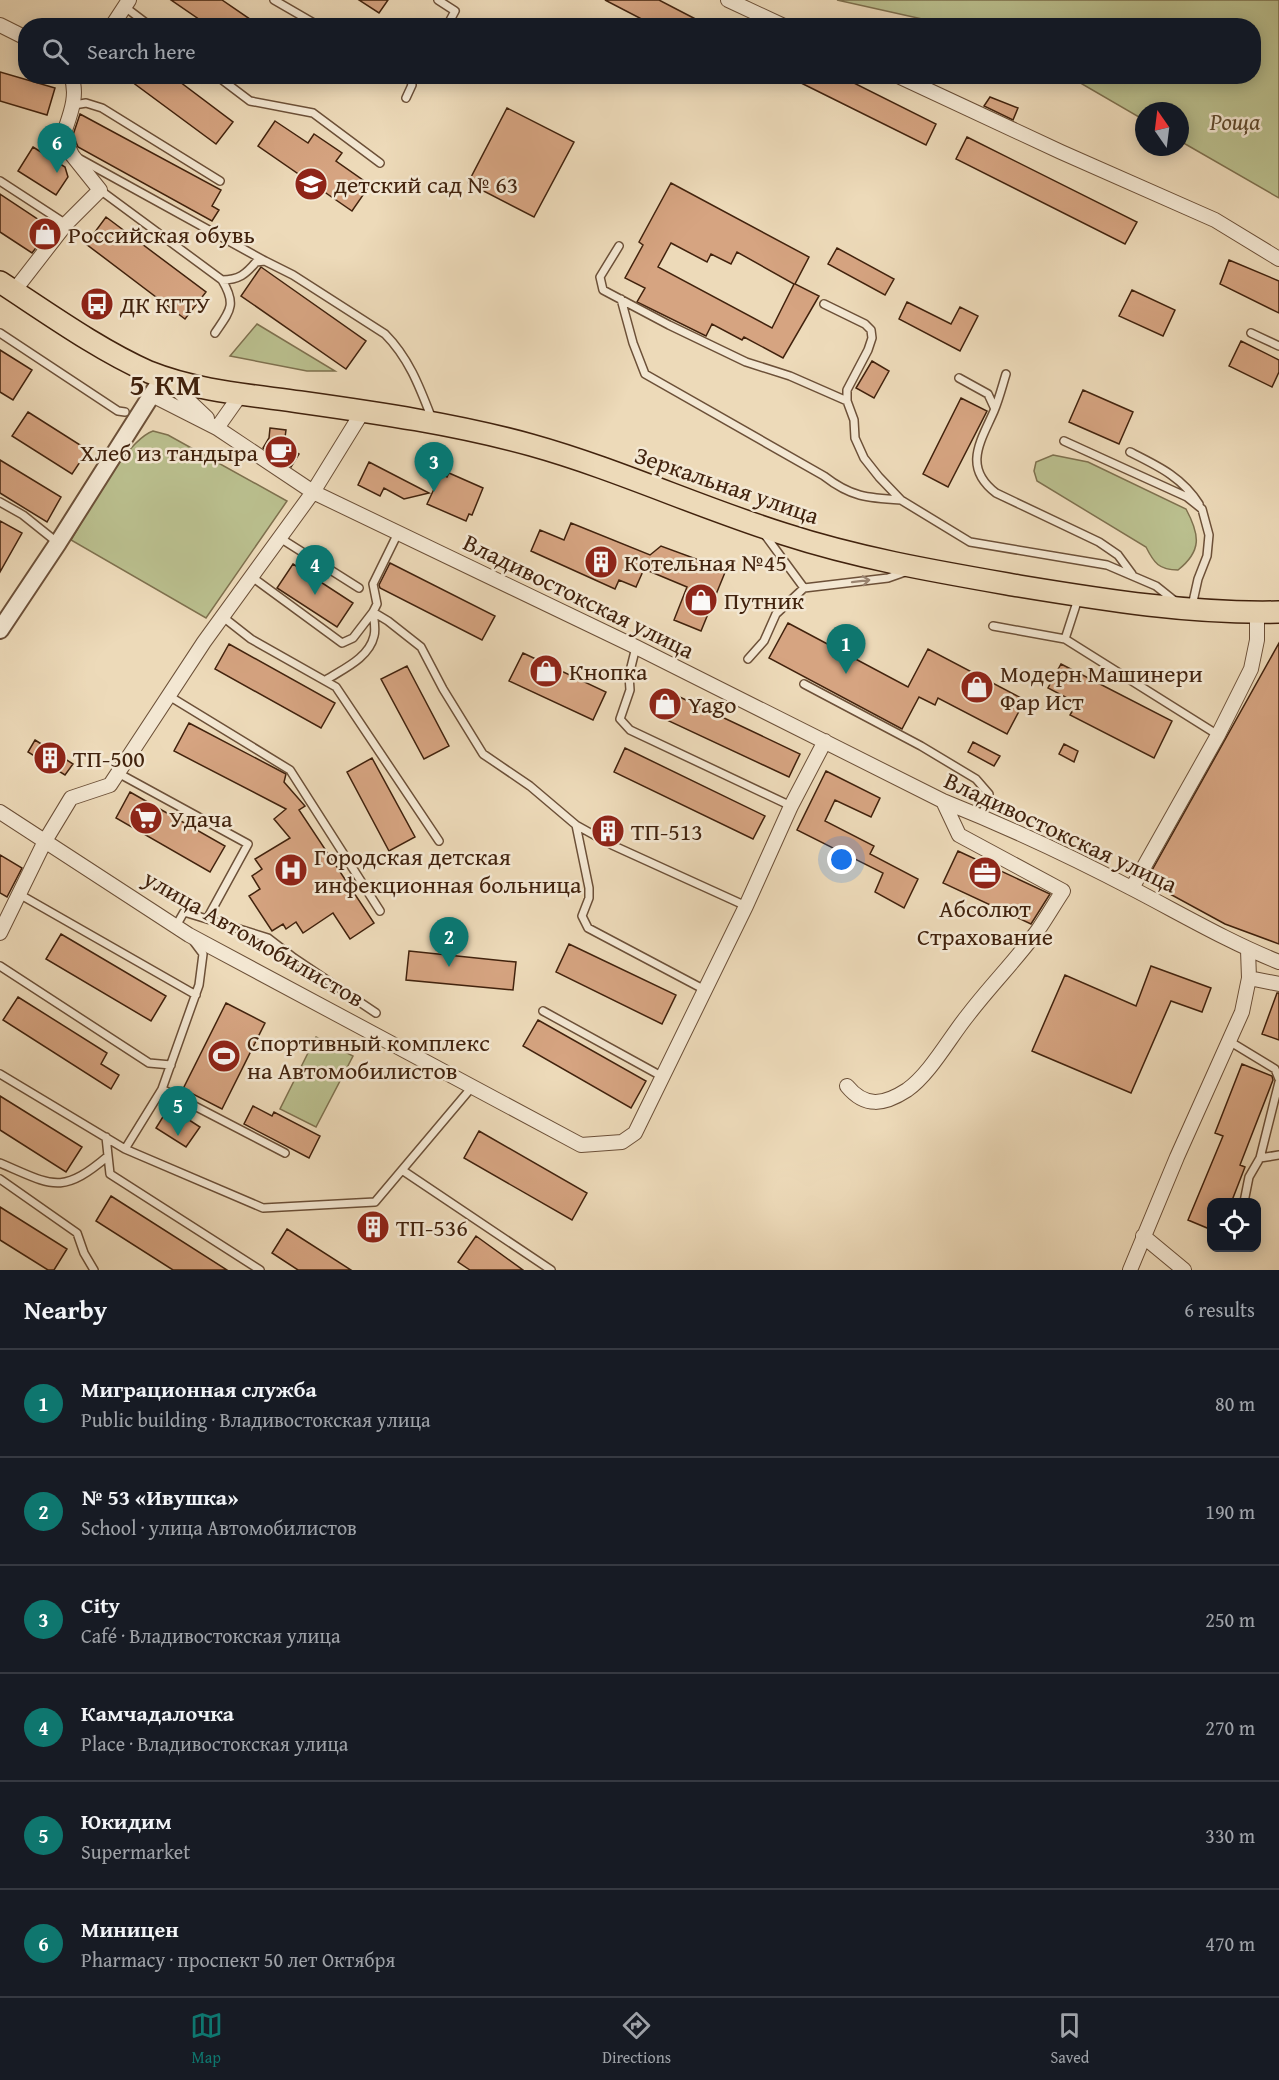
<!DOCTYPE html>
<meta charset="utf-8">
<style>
body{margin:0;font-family:"Gentium Book Plus",serif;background:#242831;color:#f1f3f6}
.controls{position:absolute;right:18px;bottom:18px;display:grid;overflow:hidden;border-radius:12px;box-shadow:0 3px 15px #0003}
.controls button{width:54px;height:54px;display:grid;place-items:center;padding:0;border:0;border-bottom:2px solid #363941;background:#171b24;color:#f1f3f6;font:30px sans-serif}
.compass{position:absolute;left:1135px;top:102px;width:54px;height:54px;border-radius:50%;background:#171b24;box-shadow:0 3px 15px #0003;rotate:346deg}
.you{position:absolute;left:842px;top:860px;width:21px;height:21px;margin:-15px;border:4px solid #fff;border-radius:50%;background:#1a73e8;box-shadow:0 0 0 9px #1a73e833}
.badge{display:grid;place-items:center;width:39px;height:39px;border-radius:50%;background:#0f766e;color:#fff;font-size:20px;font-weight:700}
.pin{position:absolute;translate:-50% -50px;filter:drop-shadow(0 2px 3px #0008)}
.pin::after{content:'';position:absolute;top:32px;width:21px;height:18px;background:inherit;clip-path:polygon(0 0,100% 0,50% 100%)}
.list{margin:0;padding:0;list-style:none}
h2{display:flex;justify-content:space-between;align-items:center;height:78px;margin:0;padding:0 24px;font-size:26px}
h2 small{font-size:20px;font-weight:400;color:#9ea1a6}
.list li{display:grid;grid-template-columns:39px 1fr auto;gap:18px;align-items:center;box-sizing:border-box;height:108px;padding:0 24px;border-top:2px solid #363941}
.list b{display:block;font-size:22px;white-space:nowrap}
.list p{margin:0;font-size:20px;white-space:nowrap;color:#9ea1a6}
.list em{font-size:20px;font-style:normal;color:#9ea1a6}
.icon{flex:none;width:33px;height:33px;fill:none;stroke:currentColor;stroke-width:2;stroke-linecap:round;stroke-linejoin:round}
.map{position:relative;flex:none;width:1279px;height:1270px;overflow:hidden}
.search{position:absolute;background:#171b24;box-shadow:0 3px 15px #0003;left:18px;right:18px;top:18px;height:66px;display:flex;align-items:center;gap:15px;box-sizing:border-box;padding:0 21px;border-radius:24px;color:#9ea1a6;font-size:22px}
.sheet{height:726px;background:#171b24}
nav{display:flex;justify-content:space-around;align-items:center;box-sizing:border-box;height:84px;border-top:2px solid #363941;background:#171b24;font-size:16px;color:#9ea1a6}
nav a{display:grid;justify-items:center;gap:3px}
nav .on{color:#0f766e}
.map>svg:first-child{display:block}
.green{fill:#babf8e;stroke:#7e704e;stroke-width:1.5}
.building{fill:#d6a481;stroke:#41220d;stroke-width:1.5;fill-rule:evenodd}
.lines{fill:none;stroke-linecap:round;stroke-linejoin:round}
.service-casing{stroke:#6c5038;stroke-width:10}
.minor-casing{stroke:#6c5038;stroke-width:16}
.tertiary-casing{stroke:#6c5038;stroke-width:20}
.primary-casing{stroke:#41220d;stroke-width:24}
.service{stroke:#f3e7d2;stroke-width:7}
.minor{stroke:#f3e7d2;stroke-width:14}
.tertiary{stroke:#f3e7d2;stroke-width:16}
.primary{stroke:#eddab9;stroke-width:21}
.oneway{stroke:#9a8470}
.labels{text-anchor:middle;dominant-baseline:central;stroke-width:5;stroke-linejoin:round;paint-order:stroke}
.park-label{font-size:24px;font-style:italic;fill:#5f492d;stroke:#f3e7d2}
.poi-label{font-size:24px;fill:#41220d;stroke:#f3e7d2;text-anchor:start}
.street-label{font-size:24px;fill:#41220d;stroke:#f3e7d2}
.district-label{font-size:30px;font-weight:bold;letter-spacing:1.5px;fill:#41220d;stroke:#f3e7d2}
</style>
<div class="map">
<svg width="1279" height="1270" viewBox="0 0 1279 1270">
<rect width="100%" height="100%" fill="#eddab9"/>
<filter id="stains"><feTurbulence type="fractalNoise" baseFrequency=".00333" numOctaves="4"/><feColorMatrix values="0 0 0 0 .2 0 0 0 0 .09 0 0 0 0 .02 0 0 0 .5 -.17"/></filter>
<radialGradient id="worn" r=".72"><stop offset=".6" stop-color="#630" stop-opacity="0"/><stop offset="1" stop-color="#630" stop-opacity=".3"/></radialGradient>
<!-- green -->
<path class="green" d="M837,0H1279V198L1180,141V111H1144V120L1070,77L1254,76V26L949,25Z
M257,324L335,371H307L230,356Z
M153,431L168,435L287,501L206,618L71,540C87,514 125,441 153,431Z
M1053,455L1088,462L1186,509C1200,535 1202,551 1178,570C1159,570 1154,563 1146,547L1037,481L1034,471L1036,462Z
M316,1037L353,1056L316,1127L280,1109Z"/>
<!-- building -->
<path class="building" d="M171,0H222L260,26H209Z
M359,0H388L379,13Z
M605,0H659L709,26H655Z
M0,72L55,88L47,115L0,101Z
M124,76H172L233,122L216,144Z
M787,76H840L936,124L926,145Z
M990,97L1018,108L1013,120L984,106Z
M507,108L574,142L534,217L468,183Z
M80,114L221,190L212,206L219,210L212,221L78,147L73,135Z
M275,121L308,143L314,134L342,153L336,161L370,185L352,211L258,146Z
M967,137L1137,222L1125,244L956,159Z
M33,147L65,167L68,177L56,195L18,171Z
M671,183L809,257L795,284L819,296L783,358L744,337L742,340L712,324L706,336L637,302L645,288L625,278L643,245L639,242ZM671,243L707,262L711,254L731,264L737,252L794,284L772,328L658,267Z
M0,194L51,228L32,253L0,232Z
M106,217L206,292L185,319L86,244Z
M837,248L894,279L885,295L828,264Z
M1229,260L1279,281V313L1220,284Z
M261,267L366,341L346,369L241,296Z
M1132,290L1175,310L1163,336L1119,316Z
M907,302L951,324L960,307L978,316L960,351L899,319Z
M1241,341L1279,360V372L1272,387L1229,366Z
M0,350L32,370L13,400L0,392Z
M872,361L889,371L874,398L856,388Z
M1083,390L1133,412L1119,444L1069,422Z
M961,398L987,411L948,487L923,474Z
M28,412L88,450L72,474L12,436Z
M270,428L286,430L284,445L299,454L291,467L263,448L269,438Z
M0,460L61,497L47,522L0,493Z
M369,462L429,493L404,499L384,488L380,496L358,485Z
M449,473L483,488L472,515L469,514L466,521L427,504L441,474L447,477Z
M0,521L22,533L0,572Z
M571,523L650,555L661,546L726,570L701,631L674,620L687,587L644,569L636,587L619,580L615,589L531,551L540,530L564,540Z
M390,563L495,616L482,640L380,588L379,585Z
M293,564L353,603L337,627L277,588Z
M788,623L908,687L928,649L1025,700L1007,734L938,698L935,705L919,697L902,729L769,658Z
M1279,643V944L1225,924L1146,881Z
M229,644L335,703L321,728L215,669Z
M523,653L606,692L593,720L509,681Z
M1061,664L1172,721L1154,758L1070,715L1077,703L1048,688Z
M407,666L449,746L424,759L381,679Z
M667,691L800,754L789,777L656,715Z
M189,723L286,774L284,782L305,806L299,810L374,923L350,939L333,913L303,933L296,922L286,929L283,924L272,931L249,896L260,889L252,876L262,869L255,859L290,838L274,819L286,809L174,751Z
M35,740L73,764L65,775L28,752Z
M973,742L1000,756L994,766L968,752Z
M1064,744L1078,751L1074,762L1059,754Z
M625,748L765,816L753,839L614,772Z
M372,758L415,837L389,851L347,772Z
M826,771L880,798L871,817L835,800L825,821L874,846L870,854L918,879L904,908L875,892L883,873L797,830Z
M130,792L225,846L210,872L116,818Z
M603,822L618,829L613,839L599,831Z
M958,851L1050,894L1031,924L943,883Z
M0,855L22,868L7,897L0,893Z
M61,934L166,996L151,1021L46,959Z
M569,944L676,995L662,1024L556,972Z
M409,951L516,962L513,990L406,980Z
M1151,966L1211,988L1202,1012L1171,1001L1131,1093L1032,1051L1065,975L1136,1006Z
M1277,993H1279V1040L1262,1034Z
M18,997L107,1053L101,1064L119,1075L111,1089L3,1020Z
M226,1003L265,1023L222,1109L183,1089Z
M538,1020L646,1081L631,1108L523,1046Z
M1242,1064L1272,1076L1273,1080L1240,1165L1245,1167L1231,1203H1212V1230L1188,1220L1223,1136L1215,1133Z
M0,1096L82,1147L66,1172L0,1130Z
M253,1106L272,1116L274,1112L320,1136L309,1158L244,1124Z
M169,1107L200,1127L186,1147L156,1128Z
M479,1131L587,1193L572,1220L464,1158Z
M111,1196L227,1270H173L96,1221Z
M0,1207L67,1249L54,1270H48L0,1240Z
M366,1215L387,1228L380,1240L359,1226Z
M287,1229L351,1270H298L272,1253Z
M476,1236L523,1270H470L458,1262Z"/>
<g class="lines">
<!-- service casing -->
<g class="service-casing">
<path id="service" d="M274,0L319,26
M438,0L455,11L447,26
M125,7L150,26
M217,76L250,101L313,113L380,163
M406,98L412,85L409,76
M74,105L86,103L102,108L220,181
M80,159L265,261
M0,181L66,224
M100,190L222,280C237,305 230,311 215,333
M619,246L600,277L603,290L669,325L746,362L790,376L847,401
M222,280C239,280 246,274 256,262L265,261L293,275L385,334C409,358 420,388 432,419
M621,299L633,343L645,374L824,476C851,497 867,498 901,500
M824,304L865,324L871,330L872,338L868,350L847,390V401L854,420L855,438L864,458L879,477L901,500L970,542L1107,565L1156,586L1176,602
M0,333L118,411L125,412
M1251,333L1279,346
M1006,374C1002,387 999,399 994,411C981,441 962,467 996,493L1099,542L1118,555L1132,574
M959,378L988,394L994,407
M1064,441L1187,497L1202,509L1209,535L1207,556L1198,579L1192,606
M1130,452C1158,466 1182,477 1199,504
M0,502L23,515L58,543
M765,535L804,588
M280,538L359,588
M252,577L342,643L353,638L373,612L377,604L373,584L398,533
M373,612L388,621L421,647L443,689L483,754L530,786L576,825L589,888V898L582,916L588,928L705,990
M223,617L251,639L336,687L439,841
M993,626L1065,639L1078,599
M1065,639L1218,735
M636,647L629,675L630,690L620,719L630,730L791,806
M748,659L764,641L776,614L804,588L888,578L905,572
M326,680C343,669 369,658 374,636C376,629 374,620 373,612
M804,684L921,746L976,779L989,794L987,805L980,816
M169,696L290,770L380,911
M118,773L248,844L207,919L184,912L176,926
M576,825L612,845L746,906
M19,894L196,995
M207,919L268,938L294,958L376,1013
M194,942L203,954L199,985L162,1089L285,1153
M0,966L149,1063L171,1065
M543,1011L663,1077
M1229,1041L1275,1069L1279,1079
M0,1074L125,1149L263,1208L375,1202L472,1087
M106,1137L110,1174L260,1270
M125,1149L162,1089
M1260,1158L1279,1082
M0,1163C52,1185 61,1196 108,1156
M402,1170L551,1270
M0,1179L77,1233L84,1253L94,1270
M1244,1202L1249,1177L1260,1158L1279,1155"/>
</g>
<!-- minor casing -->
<g class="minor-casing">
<path id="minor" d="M728,0L784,26
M0,25L26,38
M112,26L129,0
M898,76L1061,152L1215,220L1279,259
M14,291L66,224L100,190L72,155L63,136C69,117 79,96 71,76
M169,382L207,418
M152,395L217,428L313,492L636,647L943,801C1008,827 1074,858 1135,890C1183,915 1229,942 1279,962
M217,428L241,394
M0,812L189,935L581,1145L622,1142L635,1133L746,906L791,806L825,741
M1132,888L1218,735L1251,669L1257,640V612
M0,933L45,841L71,798L110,785L204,642L313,492L363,411
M1249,978L1279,984
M847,1086C865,1108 884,1105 907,1090C930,1074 950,1037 968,1015C990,986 1017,959 1038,930C1047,917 1055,903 1063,891L959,835L943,801
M1143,1236L1184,1270
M1130,1270L1177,1157L1242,1012L1249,978L1248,950"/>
</g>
<!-- tertiary casing -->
<g class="tertiary-casing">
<path id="tertiary" d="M0,630L58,543L163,377"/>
</g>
<!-- primary casing -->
<g class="primary-casing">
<path id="primary" d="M0,282C46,312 99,350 149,372C196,391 250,395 300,402C378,413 455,424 531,445C617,469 698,507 784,534C861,559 939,572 1019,586C1104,600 1192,614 1279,612"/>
</g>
<!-- service -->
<use href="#service" class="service"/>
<!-- minor -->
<use href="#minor" class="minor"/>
<!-- tertiary -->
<use href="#tertiary" class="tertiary"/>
<!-- primary -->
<use href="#primary" class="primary"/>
</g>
<!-- one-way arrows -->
<defs><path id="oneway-shaft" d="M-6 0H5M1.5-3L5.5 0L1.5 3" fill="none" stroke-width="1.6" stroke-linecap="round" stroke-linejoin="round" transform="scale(1.5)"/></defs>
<use class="oneway" href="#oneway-shaft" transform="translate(861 581) rotate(-7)"/>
<!-- icons -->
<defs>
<g id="school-disc" transform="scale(1.725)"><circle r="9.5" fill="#8f2418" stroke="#f3e7d2"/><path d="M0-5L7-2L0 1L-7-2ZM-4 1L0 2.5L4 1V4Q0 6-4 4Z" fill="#fff"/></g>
<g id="shop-disc" transform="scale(1.725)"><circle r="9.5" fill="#8f2418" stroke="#f3e7d2"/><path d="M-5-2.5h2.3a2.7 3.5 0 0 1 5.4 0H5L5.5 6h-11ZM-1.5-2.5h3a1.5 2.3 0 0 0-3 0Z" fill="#fff"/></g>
<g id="bus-disc" transform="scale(1.725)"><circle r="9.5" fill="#8f2418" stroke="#f3e7d2"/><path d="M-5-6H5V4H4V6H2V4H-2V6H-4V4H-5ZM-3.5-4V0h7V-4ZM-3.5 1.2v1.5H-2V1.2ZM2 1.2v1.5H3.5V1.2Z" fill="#fff"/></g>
<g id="cafe-disc" transform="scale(1.725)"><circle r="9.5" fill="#8f2418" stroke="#f3e7d2"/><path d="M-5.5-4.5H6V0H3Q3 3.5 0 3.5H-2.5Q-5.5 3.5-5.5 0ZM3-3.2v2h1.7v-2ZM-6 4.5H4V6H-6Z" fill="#fff"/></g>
<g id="building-disc" transform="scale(1.725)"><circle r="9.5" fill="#8f2418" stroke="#f3e7d2"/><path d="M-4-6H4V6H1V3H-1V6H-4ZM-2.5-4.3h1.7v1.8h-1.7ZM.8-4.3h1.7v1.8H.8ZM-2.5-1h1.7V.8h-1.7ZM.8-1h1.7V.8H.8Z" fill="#fff"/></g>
<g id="supermarket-disc" transform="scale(1.725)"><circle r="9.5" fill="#8f2418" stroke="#f3e7d2"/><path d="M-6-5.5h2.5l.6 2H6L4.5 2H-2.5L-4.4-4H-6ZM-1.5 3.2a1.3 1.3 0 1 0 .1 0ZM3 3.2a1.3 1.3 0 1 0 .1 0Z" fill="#fff"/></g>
<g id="hospital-disc" transform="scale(1.725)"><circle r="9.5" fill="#8f2418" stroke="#f3e7d2"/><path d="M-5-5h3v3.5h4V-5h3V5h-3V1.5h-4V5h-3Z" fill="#fff"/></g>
<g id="office-disc" transform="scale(1.725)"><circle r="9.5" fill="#8f2418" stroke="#f3e7d2"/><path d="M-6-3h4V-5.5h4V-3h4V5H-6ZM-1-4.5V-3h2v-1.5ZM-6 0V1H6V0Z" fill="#fff"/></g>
<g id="stadium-disc" transform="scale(1.725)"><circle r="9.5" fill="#8f2418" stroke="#f3e7d2"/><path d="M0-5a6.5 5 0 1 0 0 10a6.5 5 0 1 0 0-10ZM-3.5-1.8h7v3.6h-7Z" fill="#fff"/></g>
</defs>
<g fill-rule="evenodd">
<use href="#school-disc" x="311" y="184"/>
<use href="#shop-disc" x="45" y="234"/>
<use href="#bus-disc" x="97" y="304"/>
<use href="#cafe-disc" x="281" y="452"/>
<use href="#building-disc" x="601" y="562"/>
<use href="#shop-disc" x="701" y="600"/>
<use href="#shop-disc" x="546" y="671"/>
<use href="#shop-disc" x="977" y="687"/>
<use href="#shop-disc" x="665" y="704"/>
<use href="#building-disc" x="50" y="758"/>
<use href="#supermarket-disc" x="146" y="818"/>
<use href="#building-disc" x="608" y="831"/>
<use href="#hospital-disc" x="291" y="870"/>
<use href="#office-disc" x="985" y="873"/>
<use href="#stadium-disc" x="224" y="1056"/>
<use href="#building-disc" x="373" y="1227"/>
</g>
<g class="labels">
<!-- park labels -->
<g class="park-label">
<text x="1235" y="121">Роща</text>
</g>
<!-- poi labels -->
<g class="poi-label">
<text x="334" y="184">детский сад № 63</text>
<text x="68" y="234">Российская обувь</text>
<text x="120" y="304">ДК КГТУ</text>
<text x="258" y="452" text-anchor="end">Хлеб из тандыра</text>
<text x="624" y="562">Котельная №45</text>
<text x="724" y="600">Путник</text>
<text x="569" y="671">Кнопка</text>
<text x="1000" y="673">Модерн Машинери<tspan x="1000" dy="28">Фар Ист</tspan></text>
<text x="688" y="704">Yago</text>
<text x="73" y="758">ТП-500</text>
<text x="169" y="818">Удача</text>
<text x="631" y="831">ТП-513</text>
<text x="314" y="856">Городская детская<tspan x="314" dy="28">инфекционная больница</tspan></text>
<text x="985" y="908" text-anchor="middle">Абсолют<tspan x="985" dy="28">Страхование</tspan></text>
<text x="247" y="1042">Спортивный комплекс<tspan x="247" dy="28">на Автомобилистов</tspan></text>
<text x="396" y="1227">ТП-536</text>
</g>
<!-- street labels -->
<g class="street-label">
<text transform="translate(727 485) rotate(19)">Зеркальная улица</text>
<text transform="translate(579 596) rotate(26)">Владивостокская улица</text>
<text transform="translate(1061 832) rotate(25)">Владивостокская улица</text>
<text transform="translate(254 938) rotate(30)">улица Автомобилистов</text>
</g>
<!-- district labels -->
<g class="district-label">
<text x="166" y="384">5 КМ</text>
</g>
</g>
<rect width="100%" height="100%" filter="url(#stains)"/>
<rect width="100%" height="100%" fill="url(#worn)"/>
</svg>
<div class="controls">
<button><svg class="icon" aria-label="locate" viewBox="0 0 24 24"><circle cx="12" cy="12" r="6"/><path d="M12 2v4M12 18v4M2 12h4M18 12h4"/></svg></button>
</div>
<svg class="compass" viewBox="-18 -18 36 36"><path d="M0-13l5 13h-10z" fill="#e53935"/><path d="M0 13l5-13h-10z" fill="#9ea1a6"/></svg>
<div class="you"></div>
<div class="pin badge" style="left:846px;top:674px">1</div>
<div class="pin badge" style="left:449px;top:967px">2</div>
<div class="pin badge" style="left:434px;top:492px">3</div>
<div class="pin badge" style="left:315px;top:595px">4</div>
<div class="pin badge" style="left:178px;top:1136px">5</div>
<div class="pin badge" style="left:57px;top:173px">6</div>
<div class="search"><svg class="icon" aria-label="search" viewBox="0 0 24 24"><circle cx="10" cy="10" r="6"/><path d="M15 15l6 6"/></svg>Search here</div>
</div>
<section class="sheet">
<h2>Nearby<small>6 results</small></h2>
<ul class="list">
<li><span class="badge">1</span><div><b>Миграционная служба</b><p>Public building · Владивостокская улица</p></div><em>80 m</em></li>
<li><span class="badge">2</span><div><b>№ 53 «Ивушка»</b><p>School · улица Автомобилистов</p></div><em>190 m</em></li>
<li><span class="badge">3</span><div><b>City</b><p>Café · Владивостокская улица</p></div><em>250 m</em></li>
<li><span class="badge">4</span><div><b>Камчадалочка</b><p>Place · Владивостокская улица</p></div><em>270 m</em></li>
<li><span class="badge">5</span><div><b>Юкидим</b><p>Supermarket</p></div><em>330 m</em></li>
<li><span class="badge">6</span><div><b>Миницен</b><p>Pharmacy · проспект 50 лет Октября</p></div><em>470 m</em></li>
</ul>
</section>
<nav>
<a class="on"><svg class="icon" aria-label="map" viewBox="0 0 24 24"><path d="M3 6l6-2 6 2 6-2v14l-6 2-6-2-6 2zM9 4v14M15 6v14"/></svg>Map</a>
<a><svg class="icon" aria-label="directions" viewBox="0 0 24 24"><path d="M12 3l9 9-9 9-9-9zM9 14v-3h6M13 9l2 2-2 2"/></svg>Directions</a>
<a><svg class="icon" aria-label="saved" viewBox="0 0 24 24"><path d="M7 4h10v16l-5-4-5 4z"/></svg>Saved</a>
</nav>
